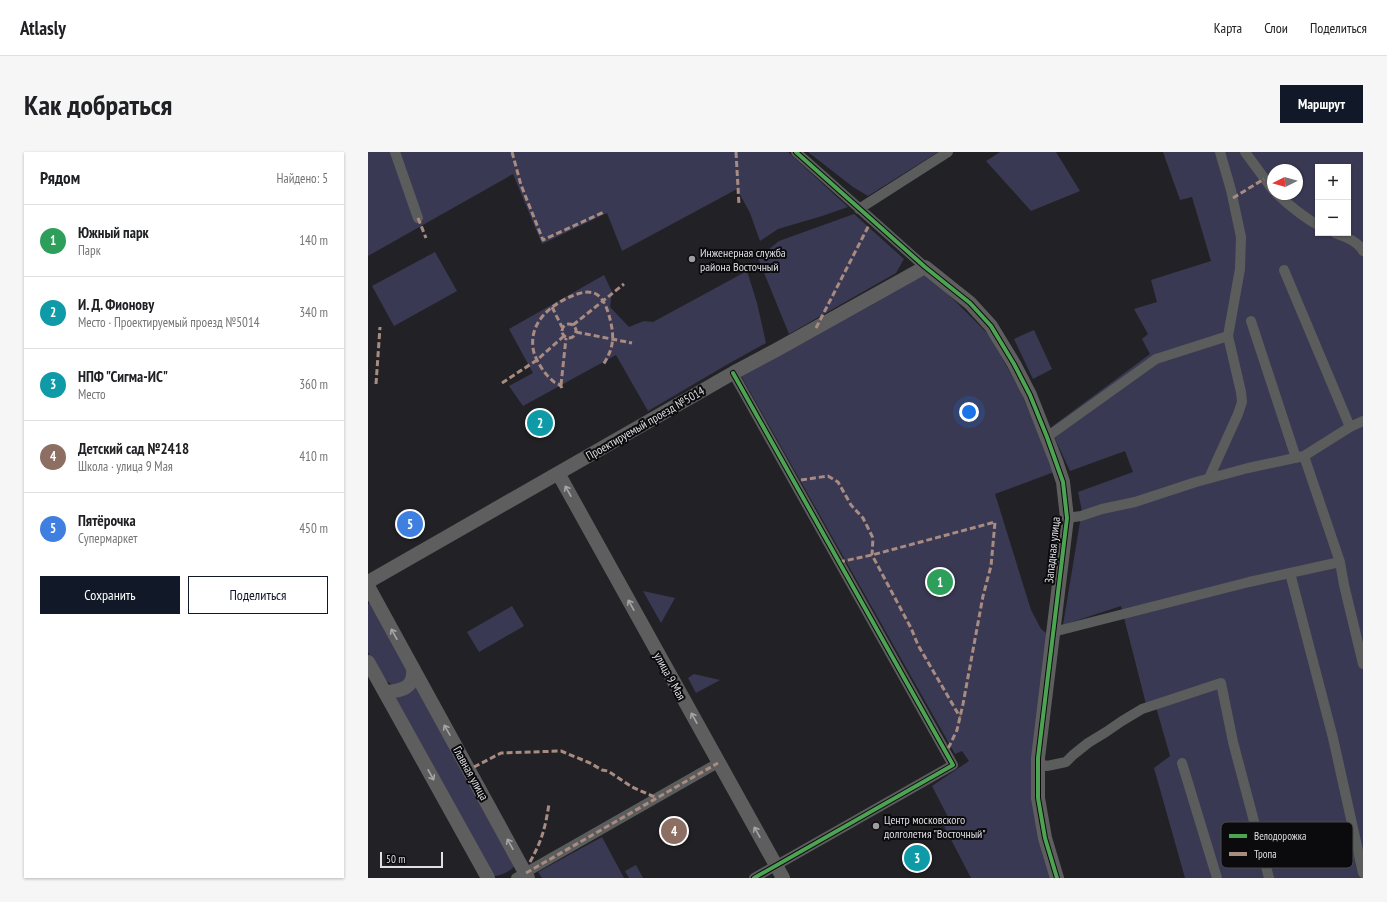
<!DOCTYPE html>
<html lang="ru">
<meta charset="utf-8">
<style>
body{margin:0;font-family:"PT Sans Narrow",sans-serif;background:#f6f6f6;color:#202124}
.controls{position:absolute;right:12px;top:12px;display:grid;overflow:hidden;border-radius:0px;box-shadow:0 1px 3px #0004}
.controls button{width:36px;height:36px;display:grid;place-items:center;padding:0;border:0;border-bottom:1px solid #e0e0e0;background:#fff;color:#202124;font:20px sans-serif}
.compass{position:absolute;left:899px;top:12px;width:36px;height:36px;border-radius:50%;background:#fff;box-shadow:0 1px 3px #0004;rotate:265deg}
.scale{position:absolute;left:12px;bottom:10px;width:63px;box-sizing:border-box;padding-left:4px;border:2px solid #dfdfe4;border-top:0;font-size:11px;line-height:14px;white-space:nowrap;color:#dfdfe4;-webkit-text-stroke:3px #0b0b0e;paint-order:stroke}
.you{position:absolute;left:601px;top:260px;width:14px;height:14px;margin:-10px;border:3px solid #fff;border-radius:50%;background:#1a73e8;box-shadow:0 0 0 6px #1a73e833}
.badge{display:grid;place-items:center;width:26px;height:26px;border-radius:50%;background:#111827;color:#fff;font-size:13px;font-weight:700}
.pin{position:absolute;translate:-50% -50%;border:2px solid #fff;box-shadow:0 1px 4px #0006}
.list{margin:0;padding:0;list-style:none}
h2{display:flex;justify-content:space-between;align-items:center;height:52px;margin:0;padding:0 16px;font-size:17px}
h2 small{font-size:13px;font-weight:400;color:#757577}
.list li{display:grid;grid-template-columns:26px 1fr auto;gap:12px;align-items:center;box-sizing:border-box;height:72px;padding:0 16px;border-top:1px solid #e0e0e0}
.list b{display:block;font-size:15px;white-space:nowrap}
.list p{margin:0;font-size:13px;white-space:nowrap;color:#757577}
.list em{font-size:13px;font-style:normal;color:#757577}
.actions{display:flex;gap:8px;padding:12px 16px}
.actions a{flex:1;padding:9px 0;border:1px solid #111827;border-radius:0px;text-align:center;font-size:14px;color:#111827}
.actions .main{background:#111827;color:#fff}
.map{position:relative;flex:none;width:995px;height:726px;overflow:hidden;border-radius:0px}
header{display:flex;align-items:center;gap:24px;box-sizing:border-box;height:56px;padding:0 20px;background:#fff;border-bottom:1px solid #e0e0e0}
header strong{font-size:19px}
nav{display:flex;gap:22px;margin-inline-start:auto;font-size:14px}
.intro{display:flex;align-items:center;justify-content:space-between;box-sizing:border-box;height:96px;padding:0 24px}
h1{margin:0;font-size:28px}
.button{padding:10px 18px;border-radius:0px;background:#111827;color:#fff;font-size:14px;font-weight:700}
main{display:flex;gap:24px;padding:0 24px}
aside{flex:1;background:#fff;border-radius:0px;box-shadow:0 1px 3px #0004}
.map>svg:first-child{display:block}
.green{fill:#3a3953;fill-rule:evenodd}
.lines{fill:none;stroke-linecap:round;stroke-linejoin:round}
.street{stroke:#5b5c5c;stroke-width:10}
.secondary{stroke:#5e5e5e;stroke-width:14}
.quiet{stroke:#a88b81;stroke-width:3;stroke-dasharray:6 3;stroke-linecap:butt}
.cycleway-casing{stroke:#0b0b0e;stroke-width:6}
.cycleway{stroke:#4ca352;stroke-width:4}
.oneway{stroke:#a5a5a8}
.poi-dot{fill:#9d9da2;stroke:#0b0b0e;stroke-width:1.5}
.labels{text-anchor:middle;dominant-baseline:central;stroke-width:4;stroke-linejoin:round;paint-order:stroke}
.poi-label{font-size:12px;fill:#dfdfe4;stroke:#0b0b0e;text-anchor:start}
.street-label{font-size:12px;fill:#dfdfe4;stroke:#0b0b0e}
.key{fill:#0b0b0e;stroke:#4b4b4e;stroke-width:1}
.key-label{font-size:11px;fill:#dfdfe4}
</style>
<header>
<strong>Atlasly</strong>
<nav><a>Карта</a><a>Слои</a><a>Поделиться</a></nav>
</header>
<div class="intro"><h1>Как добраться</h1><a class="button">Маршрут</a></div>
<main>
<aside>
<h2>Рядом<small>Найдено: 5</small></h2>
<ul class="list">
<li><span class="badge" style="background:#2e9e5b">1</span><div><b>Южный парк</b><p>Парк</p></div><em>140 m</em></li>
<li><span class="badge" style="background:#0f9aa8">2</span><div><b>И. Д. Фионову</b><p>Место · Проектируемый проезд №5014</p></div><em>340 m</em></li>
<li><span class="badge" style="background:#0f9aa8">3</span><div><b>НПФ &quot;Сигма-ИС&quot;</b><p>Место</p></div><em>360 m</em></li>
<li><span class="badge" style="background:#8d6e63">4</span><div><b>Детский сад №2418</b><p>Школа · улица 9 Мая</p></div><em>410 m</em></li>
<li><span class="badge" style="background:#3f7fe0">5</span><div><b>Пятёрочка</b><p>Супермаркет</p></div><em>450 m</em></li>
</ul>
<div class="actions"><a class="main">Сохранить</a><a>Поделиться</a></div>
</aside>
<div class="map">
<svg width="995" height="726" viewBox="0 0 995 726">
<rect width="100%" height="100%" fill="#222226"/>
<!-- green -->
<path class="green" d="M0,0H420L480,55L454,64L410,77L392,89L382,61L369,37L254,99L239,61L174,92L145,22L0,104Z
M440,0H570L500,44L485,35Z
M632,0H688L712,39L663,59L618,9Z
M795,0H995V726H817L786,616L802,604L786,548L778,552L753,454L695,473L713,364L714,359L710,340L765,320L757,299L702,319L682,276L782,202L774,187L780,182L766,157L789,150L783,128L843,109L824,45L812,48ZM950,15H980V81H950ZM905,18H929V42H905Z
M486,62L536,107L528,121L421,182L390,106L411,89Z
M67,100L89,139L26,174L4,134Z
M379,119L389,151L398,191L360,212L280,259L248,203L155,254L141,234L165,221L141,177L236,123L244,140L242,155L261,175L276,169L285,170Z
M559,121L621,183L652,238L686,320L627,342L663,458L673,477L682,484L665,599L683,726H603L575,672L580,665L564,634L601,609L594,599L587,602L372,222Z
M666,178L684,217L665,227L646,187Z
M275,439L307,446L293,471Z
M6,449L42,518L35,531L25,533L15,527L0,500V452Z
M144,454L156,474L111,500L99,480Z
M326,522L352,528L328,541L320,526Z
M48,532L149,711C144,718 136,723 127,724L122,720L23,543Z
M234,685L256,726H174L170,720Z
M268,713L275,726H261L257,719Z"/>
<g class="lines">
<!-- street -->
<path class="street" d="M27,0L50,66
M428,0L557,115
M877,0L905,38
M909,42C922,54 935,65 950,73
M491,57L580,0
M967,81C977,85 990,89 995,99
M916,118L982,275
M883,169L928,306
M365,221L585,613L386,726
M679,285L788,207L860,184
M936,304L972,410L976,433L995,512
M841,326L870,262L874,250L873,240L860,184L872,117L873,85L863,38L852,0
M699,366L713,364L734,357L767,350L828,330L880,316L936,304L982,275L995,269
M922,421L965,586L995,721
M685,480L881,430L972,410
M814,611L849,726
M670,612L679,614L698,610L705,603L720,591L738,580L754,569L774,557L853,531L865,590L901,726
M148,726L350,611"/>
<!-- secondary -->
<path class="secondary" d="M190,321L415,726
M0,430L365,221L410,197L557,115L602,151L623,174L646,212L662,243L688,309L695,330L699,366L670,606V646L677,686L689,726
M0,434L160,726
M0,510L120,726
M17,540C34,539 47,536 45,516"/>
<!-- quiet -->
<path class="quiet" d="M144,0L153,33L175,88L236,60
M368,0L371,53
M865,46L896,27
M50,66L58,86
M184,155L194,175
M194 179a7 7 0 1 1 14 0a7 7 0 1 1-14 0Z
M205,173L256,132
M448,176L501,73
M208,180L264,191
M134,231L169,208L196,184
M8,232L12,175
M193,233L198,186
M194,236C192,231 188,232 185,229C177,223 169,210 166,201C159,173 180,154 204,144C211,141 220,138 228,142C236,146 240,159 242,167C247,187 245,197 235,213
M433,328L460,324L470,330L483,353L495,366L505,386L504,403L543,476L550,493L592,565
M471,410L504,403L627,370L623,414L615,444L595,552L589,578L578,601
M106,615L133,601L193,599L222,611L234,618L240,619L264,635L289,646
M162,710C174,688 177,677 181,652
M158,721L350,611"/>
<!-- cycleway casing -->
<g class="cycleway-casing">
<path id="cycleway" d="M428,0L557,115L602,151L623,174L646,212L662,243L679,285L695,330L699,366L670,606V646L677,686L689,726
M365,221L585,613L386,726"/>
</g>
<!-- cycleway -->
<use href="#cycleway" class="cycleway"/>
</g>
<!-- one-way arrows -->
<defs><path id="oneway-shaft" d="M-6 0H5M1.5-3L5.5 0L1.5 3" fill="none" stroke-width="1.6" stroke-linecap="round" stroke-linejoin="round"/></defs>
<g class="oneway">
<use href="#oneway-shaft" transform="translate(200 339) rotate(-119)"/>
<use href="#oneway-shaft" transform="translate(263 453) rotate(-119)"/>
<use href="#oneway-shaft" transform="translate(26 482) rotate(-119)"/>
<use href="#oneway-shaft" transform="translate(326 566) rotate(-119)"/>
<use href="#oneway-shaft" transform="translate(79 578) rotate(-120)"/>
<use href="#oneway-shaft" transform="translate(63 623) rotate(61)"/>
<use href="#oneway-shaft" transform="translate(389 680) rotate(-119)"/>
<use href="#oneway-shaft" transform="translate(142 692) rotate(-119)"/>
</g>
<!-- markers -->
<g class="poi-dot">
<circle cx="324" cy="107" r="4"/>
<circle cx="508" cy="674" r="4"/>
</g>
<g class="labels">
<!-- poi labels -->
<g class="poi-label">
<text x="332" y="100">Инженерная служба<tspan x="332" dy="14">района Восточный</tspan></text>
<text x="516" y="667">Центр московского<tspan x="516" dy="14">долголетия "Восточный"</tspan></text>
</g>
<!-- street labels -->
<g class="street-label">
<text transform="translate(277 271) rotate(-30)">Проектируемый проезд №5014</text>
<text transform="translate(684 398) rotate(-84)">Западная улица</text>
<text transform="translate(302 524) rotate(61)">улица 9 Мая</text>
<text transform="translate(103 621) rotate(61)">Главная улица</text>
</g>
</g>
<!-- legend -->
<rect x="853" y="670" width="132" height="46" rx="6" class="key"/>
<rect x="861" y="682" width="18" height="4" fill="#4ca352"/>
<rect x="861" y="700" width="18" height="4" fill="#a88b81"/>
<g class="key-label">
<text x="886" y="688">Велодорожка</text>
<text x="886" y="706">Тропа</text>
</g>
</svg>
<div class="controls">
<button>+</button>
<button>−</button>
</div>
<svg class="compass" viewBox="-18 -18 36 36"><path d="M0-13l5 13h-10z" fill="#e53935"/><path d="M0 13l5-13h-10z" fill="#757577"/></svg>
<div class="scale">50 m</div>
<div class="you"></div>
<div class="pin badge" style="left:572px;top:430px;background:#2e9e5b">1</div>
<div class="pin badge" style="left:172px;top:271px;background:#0f9aa8">2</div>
<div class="pin badge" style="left:549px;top:706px;background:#0f9aa8">3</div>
<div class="pin badge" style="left:306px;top:679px;background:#8d6e63">4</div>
<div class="pin badge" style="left:42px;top:372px;background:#3f7fe0">5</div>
</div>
</main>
